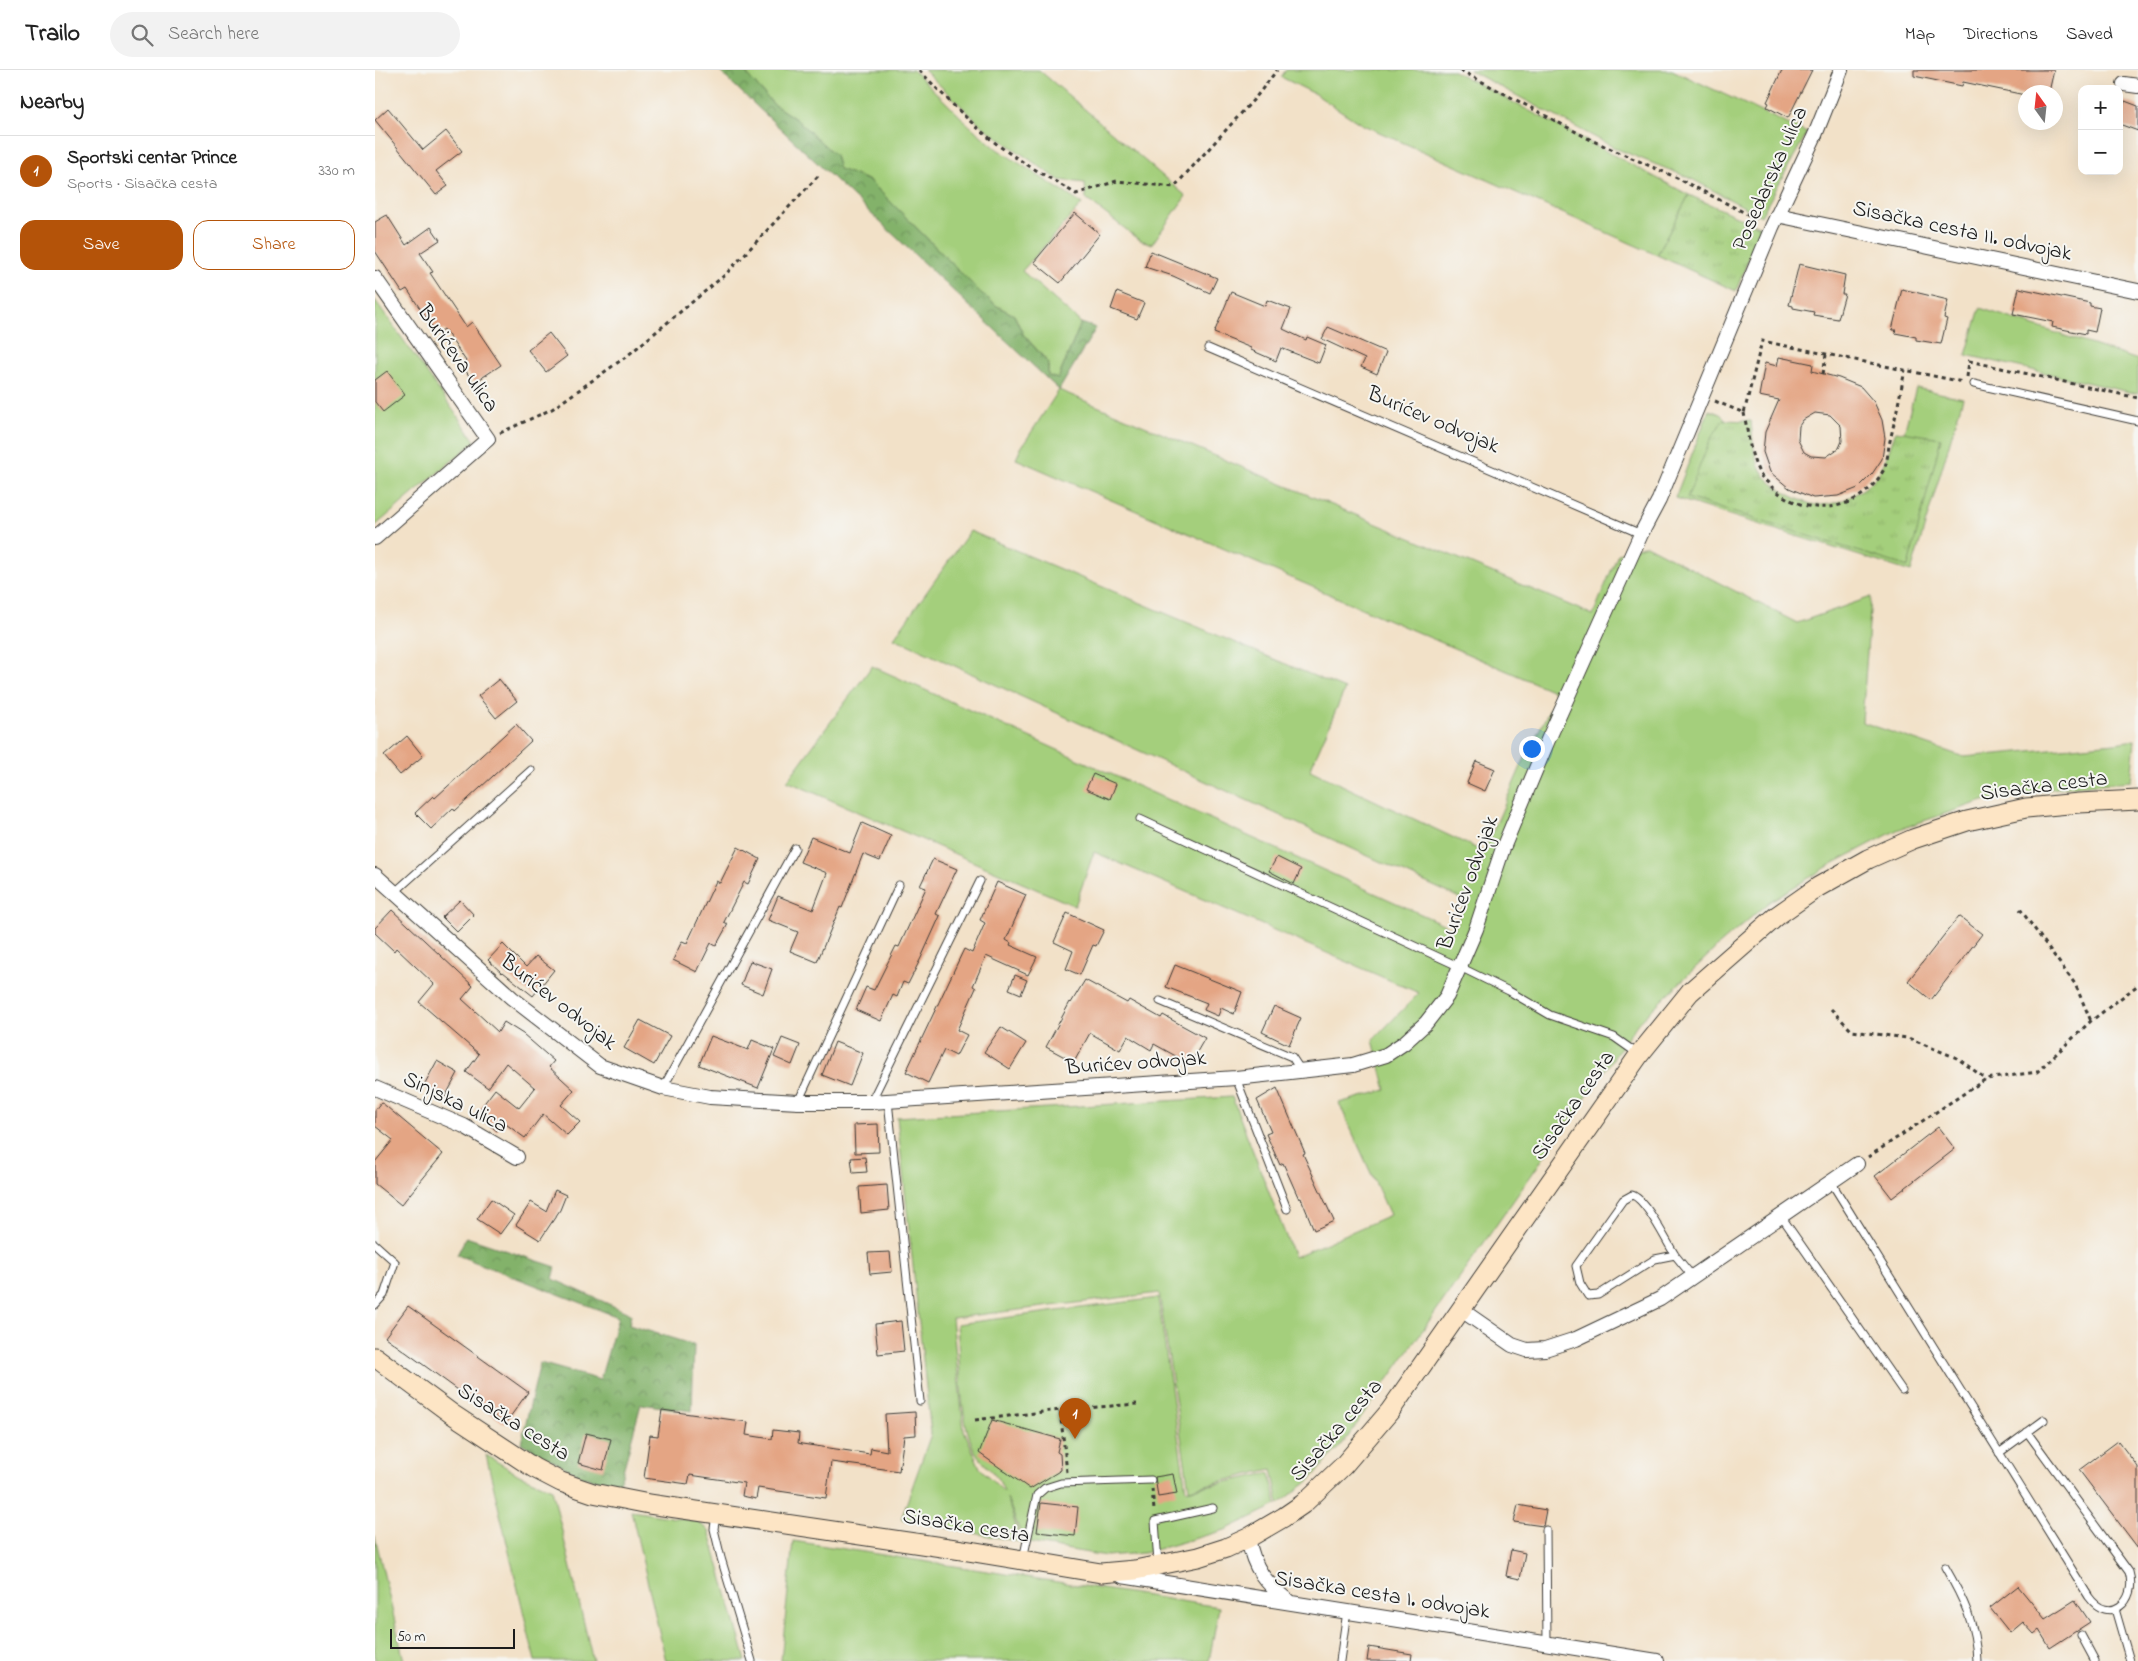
<!DOCTYPE html>
<meta charset="utf-8">
<style>
body{margin:0;font-family:"Indie Flower",sans-serif;background:#f2f2f2;color:#222}
.controls{position:absolute;right:15px;top:15px;display:grid;overflow:hidden;border-radius:10px;box-shadow:0 5px 20px #0002}
.controls button{width:45px;height:45px;display:grid;place-items:center;padding:0;border:0;border-bottom:1px solid #e0e0e0;background:#fff;color:#222;font:25px sans-serif}
.compass{position:absolute;left:1643px;top:15px;width:45px;height:45px;border-radius:50%;background:#fff;box-shadow:0 5px 20px #0002;rotate:345deg}
.scale{position:absolute;left:15px;bottom:12px;width:125px;box-sizing:border-box;padding-left:5px;border:2px solid #1c1c1c;border-top:0;font-size:14px;line-height:18px;white-space:nowrap;color:#1c1c1c;-webkit-text-stroke:4px #f6f6f2;paint-order:stroke}
.you{position:absolute;left:1156px;top:678px;width:18px;height:18px;margin:-12px;border:4px solid #fff;border-radius:50%;background:#1a73e8;box-shadow:0 0 0 8px #1a73e833}
.badge{display:grid;place-items:center;width:32px;height:32px;border-radius:50%;background:#b45309;color:#fff;font-size:16px;font-weight:700}
.pin{position:absolute;translate:-50% -41px;filter:drop-shadow(0 1px 2px #0008)}
.pin::after{content:'';position:absolute;top:26px;width:18px;height:15px;background:inherit;clip-path:polygon(0 0,100% 0,50% 100%)}
.list{margin:0;padding:0;list-style:none}
h2{display:flex;justify-content:space-between;align-items:center;height:65px;margin:0;padding:0 20px;font-size:21px}
h2 small{font-size:16px;font-weight:400;color:#767676}
.list li{display:grid;grid-template-columns:32px 1fr auto;gap:15px;align-items:center;box-sizing:border-box;height:70px;padding:0 20px;border-top:1px solid #e0e0e0}
.list b{display:block;font-size:19px;white-space:nowrap}
.list p{margin:0;font-size:16px;white-space:nowrap;color:#767676}
.list em{font-size:16px;font-style:normal;color:#767676}
.actions{display:flex;gap:10px;padding:15px 20px}
.actions a{flex:1;padding:11px 0;border:1px solid #b45309;border-radius:15px;text-align:center;font-size:18px;color:#b45309}
.actions .main{background:#b45309;color:#fff}
.icon{flex:none;width:28px;height:28px;fill:none;stroke:currentColor;stroke-width:2;stroke-linecap:round;stroke-linejoin:round}
.map{position:relative;flex:none;width:1763px;height:1591px;overflow:hidden}
header{display:flex;align-items:center;gap:30px;box-sizing:border-box;height:70px;padding:0 25px;background:#fff;border-bottom:1px solid #e0e0e0}
header strong{font-size:24px}
nav{display:flex;gap:28px;margin-inline-start:auto;font-size:18px}
.search{width:350px;height:45px;background:#f2f2f2;display:flex;align-items:center;gap:12px;box-sizing:border-box;padding:0 18px;border-radius:28px;color:#767676;font-size:19px}
main{display:flex}
aside{flex:1;background:#fff}
.map>svg:first-child{display:block}
.grass{fill:#a4cf7b;stroke:#60764c}
.forest{fill:url(#forest-crowns);stroke:#506744}
.park{fill:url(#park-tufts);stroke:#60764c}
.building{fill:#e4a584;fill-rule:evenodd}
.lines{fill:none;stroke-linecap:round;stroke-linejoin:round}
.service-casing{stroke:#3c3a36;stroke-width:9}
.minor-casing{stroke:#3c3a36;stroke-width:16}
.secondary-casing{stroke:#3c3a36;stroke-width:21}
.path{stroke:#3c3a36;stroke-width:3;stroke-dasharray:4 4;stroke-linecap:butt}
.service{stroke:#fff;stroke-width:7}
.minor{stroke:#fff;stroke-width:14}
.secondary{stroke:#fde5c5;stroke-width:19}
.labels{text-anchor:middle;dominant-baseline:central;stroke-width:4;stroke-linejoin:round;paint-order:stroke}
.street-label{font-size:22px;fill:#1c1c1c;stroke:#f6f6f2}
</style>
<header>
<strong>Trailo</strong>
<div class="search"><svg class="icon" aria-label="search" viewBox="0 0 24 24"><circle cx="10" cy="10" r="6"/><path d="M15 15l6 6"/></svg>Search here</div>
<nav><a>Map</a><a>Directions</a><a>Saved</a></nav>
</header>
<main>
<aside>
<h2>Nearby<small></small></h2>
<ul class="list">
<li><span class="badge">1</span><div><b>Sportski centar Prince</b><p>Sports · Sisačka cesta</p></div><em>330 m</em></li>
</ul>
<div class="actions"><a class="main">Save</a><a>Share</a></div>
</aside>
<div class="map">
<svg width="1763" height="1591" viewBox="0 0 1763 1591">
<defs>
<pattern id="forest-crowns" width="20" height="18" patternUnits="userSpaceOnUse" patternTransform="scale(1.25)"><rect width="20" height="18" fill="#83b26b"/><path d="M2 6a3 3 0 1 1 6 0M12 15a3 3 0 1 1 6 0" fill="none" stroke="#6a9057"/></pattern>
<pattern id="park-tufts" width="24" height="20" patternUnits="userSpaceOnUse" patternTransform="scale(1.25)"><rect width="24" height="20" fill="#a4cf7b"/><path d="M3 7l-1-3M5 7V3M7 7l1-3M15 17l-1-3M17 17v-4M19 17l1-3" fill="none" stroke="#8db16a"/></pattern>
</defs>
<rect width="100%" height="100%" fill="#f6f6f2"/>
<filter id="ink" filterUnits="userSpaceOnUse"><feTurbulence type="fractalNoise" baseFrequency=".02" numOctaves="2"/><feDisplacementMap in="SourceGraphic" scale="10" xChannelSelector="R" yChannelSelector="G"/><feConvolveMatrix kernelMatrix="1 2 1 2 8 2 1 2 1" color-interpolation-filters="sRGB"/></filter>
<filter id="wash" filterUnits="userSpaceOnUse"><feTurbulence type="fractalNoise" baseFrequency=".0096" numOctaves="4" result="noise"/><feDisplacementMap in="SourceGraphic" scale="20" xChannelSelector="R" yChannelSelector="G"/><feGaussianBlur stdDeviation="1.12" result="paint"/><feColorMatrix in="noise" values="0 0 0 0 0 0 0 0 0 0 0 0 0 0 0 0 0 1.4 0 .05"/><feComposite in="paint" operator="in"/></filter>
<g filter="url(#wash)">
<rect width="100%" height="100%" fill="#f2e1c8"/>
<!-- grass -->
<path class="grass" d="M368,0H538L595,56L622,79L707,134L647,201L706,253L683,309L673,306V292L648,264L639,245L622,236L606,223L495,111L464,99L422,50L398,34Z
M549,0H664L811,126L777,174L765,170L711,129L710,113L684,110L608,57Z
M911,0H1077L1314,125L1282,185L986,54L940,24L906,7Z
M1094,0H1297L1432,63L1386,146L1315,108L1242,79Z
M0,230L100,371L0,456Z
M1605,238L1763,290V324L1591,285Z
M1541,318L1588,328L1536,502L1300,428L1334,340L1345,344L1355,353L1385,416L1463,444L1520,396Z
M684,320L1218,545L1243,484L1271,475L1422,553L1496,527L1487,652L1589,687L1740,673L1760,670L1756,711L1682,718L1608,731L1522,760L1457,794L1394,832L1343,876L1263,953L972,1368L936,1409L904,1434L897,1399L814,1419L784,1223L577,1248L589,1360L605,1398L629,1422C625,1405 608,1396 600,1381C584,1352 585,1289 582,1254L783,1228L811,1420L895,1403L902,1435L850,1460L769,1483L731,1486L649,1472L632,1428L646,1472L526,1449L556,1364L522,1047L857,1027L919,1187L1015,1145L964,1033L1011,1020L998,970L1044,923L719,782L700,836L412,711L497,596L1079,859L1091,831L519,568L595,461L970,619L935,700L1109,782L1147,694L1183,623L641,389L646,378Z
M111,1385L144,1405L177,1419L218,1591H160Z
M256,1441L321,1451L334,1460L371,1591H291Z
M0,1466L29,1591H0Z
M418,1471L844,1537L834,1591H406Z"/>
<!-- forest -->
<path class="forest" d="M343,0H368L398,34L422,50L460,85L464,99L495,111L606,223L622,236L639,245L648,264L673,293V306L683,309L706,253L721,258L684,320Z
M91,1167L181,1197L178,1209L256,1244L254,1255L319,1275L317,1341L266,1334L244,1416L208,1407L146,1373L165,1293L225,1310L243,1247L82,1185Z"/>
<!-- park -->
<path class="park" d="M1314,125L1386,157L1361,221L1282,185Z
M1348,350L1376,351C1378,369 1378,391 1390,406C1401,419 1420,429 1436,434C1458,440 1495,420 1505,401C1512,389 1516,374 1521,361L1566,368L1533,497L1312,428L1335,370Z"/>
<g id="blocks">
<!-- building -->
<path class="building" d="M1407,0H1437L1413,48L1392,37L1394,33L1392,32Z
M1539,0H1679L1674,22H1650V25L1588,12L1587,16L1539,6Z
M1750,31L1763,36V61L1744,54V46Z
M13,38L48,80L71,61L87,81L61,101L73,116L61,125L0,50Z
M700,143L725,164L685,213L659,192Z
M12,145L31,175L56,157L65,170L45,183L58,202L55,203L91,257L97,252L126,295L99,313L86,294L91,291L69,259L62,264L32,219L27,222L0,181V152Z
M776,181L842,208L835,223L798,206L770,197Z
M1424,194L1470,205L1467,224H1470L1463,249L1438,245L1439,242L1418,238V236L1414,235Z
M1644,218L1715,233V236L1725,238L1720,262L1711,260V264L1677,257L1678,252L1638,244Z
M1527,219L1573,230L1569,248L1572,249L1566,274L1541,270V267L1520,263L1521,260H1517Z
M742,222L769,233L762,249L736,239Z
M856,222L890,236L892,230L916,239L908,259L931,270L932,267L951,275L944,293L906,278L901,291L876,280V278L839,263Z
M953,257L1011,282L1002,304L986,297L990,289L947,269Z
M174,263L192,286L171,302L153,280Z
M1404,287L1438,294L1437,301L1464,308L1486,317L1499,332L1507,350L1510,368L1507,389L1497,404L1483,418L1463,426L1438,428L1414,418L1395,402L1388,382L1390,362L1404,330L1384,326L1390,293L1402,296ZM1440,343L1455,345L1466,356L1467,371L1464,378L1451,387L1436,386L1429,382L1423,370L1424,356L1428,350Z
M12,301L30,325L8,342L0,332V310Z
M124,609L142,631L121,648L103,626Z
M141,654L156,671L80,741L78,738L56,759L40,743L58,726L60,728Z
M32,666L48,686L25,705L9,686Z
M1101,691L1120,699L1110,721L1092,713Z
M718,704L741,714L735,729L711,719Z
M487,753L516,766L505,791L488,784L467,838L465,837L442,892L415,881L423,862L393,850L403,826L438,840L452,803L425,792L436,767L475,783Z
M363,777L385,789L373,814L369,812L349,852L353,854L341,876L336,873L322,902L298,890L307,871L312,873L341,811L345,813Z
M902,787L926,799L919,814L894,801Z
M558,789L582,799L561,844L565,846L546,888L533,914L528,912L522,927L518,925L506,951L481,940L491,917L499,920L521,876L524,877L551,818L545,816Z
M622,812L651,825L631,870L636,873L635,875L662,887L653,905L611,886L598,916L601,918L582,960L592,965L581,986L569,980L553,1013L531,1002L589,879L597,883L610,853L605,850Z
M85,830L99,845L82,862L67,847Z
M17,840L98,916L87,929L123,962L129,952L148,964L179,991L174,997L199,1020L186,1035L205,1052L192,1065L168,1044L150,1068L128,1052L122,1061L101,1044L120,1019L144,1038L160,1018L131,993L113,1018L91,1002L104,984L44,932L59,914L21,878L19,881L0,863V858Z
M692,843L729,860L721,876L718,875L705,905L691,899L698,881L679,872Z
M1584,846L1607,864L1556,930L1533,911Z
M128,874L151,897L161,886L179,900L158,926L128,902L127,903L113,890Z
M375,891L397,899L388,924L366,915Z
M800,895L867,922L859,944L846,938L843,946L829,940L832,933L791,917Z
M640,905L652,910L646,924L634,919Z
M710,910L752,933L754,930L786,948L788,945L830,968L815,994L779,974L776,980L753,966L745,980L715,963L699,992L671,977L695,932L696,933Z
M899,936L926,948L914,975L887,962Z
M265,950L295,966L279,995L249,978Z
M626,957L651,973L635,999L609,982Z
M336,966L373,980L377,970L399,979L383,1018L324,995Z
M407,968L425,975L417,995L399,987Z
M460,972L488,983L475,1016L447,1005Z
M62,991L83,1003L70,1027L49,1015Z
M902,1018L930,1083L928,1084L959,1151L939,1160L926,1128L924,1129L908,1093L905,1095L891,1064L896,1062L882,1030Z
M6,1032L68,1084L26,1135L0,1114V1092L18,1070L0,1056V1040Z
M503,1054L504,1082L480,1083L479,1055Z
M1563,1057L1580,1079L1517,1128L1500,1106Z
M490,1087L492,1102L478,1103L476,1088Z
M512,1115L514,1140L486,1143L484,1117Z
M180,1120L191,1125L185,1140L165,1170L141,1155L156,1132L171,1141Z
M116,1129L139,1145L125,1164L102,1149Z
M515,1182L517,1202L495,1204L493,1183Z
M33,1236L153,1322L130,1354L10,1267Z
M526,1251L529,1281L503,1284L500,1254Z
M287,1340L373,1352L371,1365L397,1369L398,1360L424,1363L423,1373L427,1374L495,1384L496,1378L512,1381L510,1344L540,1342L541,1365L529,1366L524,1401L456,1392L451,1428L383,1418L381,1429L367,1426L369,1413L315,1405L313,1414L269,1408L275,1365L283,1366Z
M617,1350L685,1369L682,1382L685,1384L686,1400L655,1419L604,1383Z
M211,1363L236,1369L228,1400L203,1393Z
M1743,1371L1763,1397V1478L1704,1400Z
M798,1404L802,1424L783,1427L780,1407Z
M666,1433L703,1437L700,1466L662,1462Z
M1143,1435L1171,1440L1168,1456L1139,1452Z
M1136,1480L1150,1483L1145,1509L1131,1506Z
M1643,1516L1670,1549L1700,1530L1715,1552L1675,1578L1664,1560L1659,1564L1648,1552L1635,1563L1615,1538Z
M994,1577L1037,1584L1036,1591H992Z"/>
</g>
</g>
<g filter="url(#ink)">
<use href="#blocks" fill-opacity="0" stroke="#3c3a36" stroke-width="1"/>
<g class="lines">
<!-- service casing -->
<g class="service-casing">
<path id="service" d="M833,278L1266,464
M1599,314L1763,351
M765,749L1085,897L1134,921L1175,945L1239,967L1263,984
M20,822L156,700
M785,931L917,987L927,1002
M861,1008L912,1139
M288,1018L420,778
M513,1031L545,1331
M423,1032L524,815
M496,1032L605,811
M1456,1112L1714,1527C1734,1555 1763,1532 1754,1502L1652,1362
M1406,1146L1527,1320
M0,1174L20,1192L9,1225L0,1235
M1300,1185L1280,1189L1223,1225L1213,1226L1205,1213L1201,1196L1248,1130L1257,1125C1271,1129 1291,1171 1300,1185L1317,1206
M1624,1383L1669,1350
M341,1445L339,1459L346,1488L377,1591
M1171,1460L1172,1574
M648,1489L662,1425L670,1418L686,1413L776,1410
M783,1493L780,1451L838,1438
M1570,1497C1588,1528 1601,1554 1602,1591
M1740,1539L1755,1591
M1706,1565L1720,1591
M965,1591L972,1541"/>
</g>
<!-- minor casing -->
<g class="minor-casing">
<path id="minor" d="M1749,14L1763,16
M1402,145L1763,221
M0,208L113,369L0,468
M0,805L137,928L225,996L288,1018L335,1027L423,1032H496L861,1008L978,995L1011,985L1029,973L1051,953L1072,926L1101,859L1128,778L1173,670L1266,464L1284,430L1397,157L1440,65L1466,0
M0,1018L89,1056L142,1087
M1085,1239L1137,1275L1152,1280L1170,1279L1201,1269L1285,1229L1482,1094
M873,1468C879,1500 890,1512 914,1532
M747,1506L1282,1591"/>
</g>
<!-- secondary casing -->
<g class="secondary-casing">
<path id="secondary" d="M0,1287L77,1344L159,1398L186,1412L218,1423L274,1434L594,1481L726,1503L760,1500L823,1487L851,1478L873,1468L909,1447L928,1434L968,1396L1015,1341L1264,985L1315,922L1403,845L1443,817L1493,789L1538,769L1592,751L1651,738L1704,733L1763,730"/>
</g>
<!-- path -->
<path class="path" d="M544,0C569,26 594,52 623,75C647,93 675,108 701,124L742,111L799,117L881,27L902,0
M1085,0L1218,71L1298,106L1384,150
M1448,304L1451,285
M1592,307L1594,291L1763,328
M1340,331L1369,343L1387,271L1588,312
M1369,343C1373,363 1375,388 1386,406C1389,410 1394,413 1397,417C1430,449 1485,443 1508,401C1512,394 1513,383 1514,375C1520,350 1525,325 1530,300
M125,363L177,339L252,286L351,204L444,105
M1645,839L1700,914L1716,951
M1456,939L1477,961L1533,968L1582,988L1611,1009
M1493,1087L1611,1009L1662,1002L1716,951L1763,915
M600,1350L685,1340
M692,1402L685,1340L762,1334
M777,1419L779,1440"/>
<!-- service -->
<use href="#service" class="service"/>
<!-- minor -->
<use href="#minor" class="minor"/>
<!-- secondary -->
<use href="#secondary" class="secondary"/>
</g>
</g>
<g class="labels">
<!-- street labels -->
<g class="street-label">
<text transform="translate(1396 109) rotate(-66)">Posedarska ulica</text>
<text transform="translate(1587 162) rotate(12)">Sisačka cesta II. odvojak</text>
<text transform="translate(82 289) rotate(55)">Burićeva ulica</text>
<text transform="translate(1058 351) rotate(23)">Burićev odvojak</text>
<text transform="translate(1669 717) rotate(-7)">Sisačka cesta</text>
<text transform="translate(1094 813) rotate(-70)">Burićev odvojak</text>
<text transform="translate(183 933) rotate(38)">Burićev odvojak</text>
<text transform="translate(761 994) rotate(-4)">Burićev odvojak</text>
<text transform="translate(80 1033) rotate(26)">Sinjska ulica</text>
<text transform="translate(1199 1036) rotate(-55)">Sisačka cesta</text>
<text transform="translate(138 1353) rotate(32)">Sisačka cesta</text>
<text transform="translate(962 1361) rotate(-49)">Sisačka cesta</text>
<text transform="translate(591 1457) rotate(9)">Sisačka cesta</text>
<text transform="translate(1007 1526) rotate(9)">Sisačka cesta I. odvojak</text>
</g>
</g>
</svg>
<div class="controls">
<button>+</button>
<button>−</button>
</div>
<svg class="compass" viewBox="-18 -18 36 36"><path d="M0-13l5 13h-10z" fill="#e53935"/><path d="M0 13l5-13h-10z" fill="#767676"/></svg>
<div class="scale">50 m</div>
<div class="you"></div>
<div class="pin badge" style="left:700px;top:1369px">1</div>
</div>
</main>
